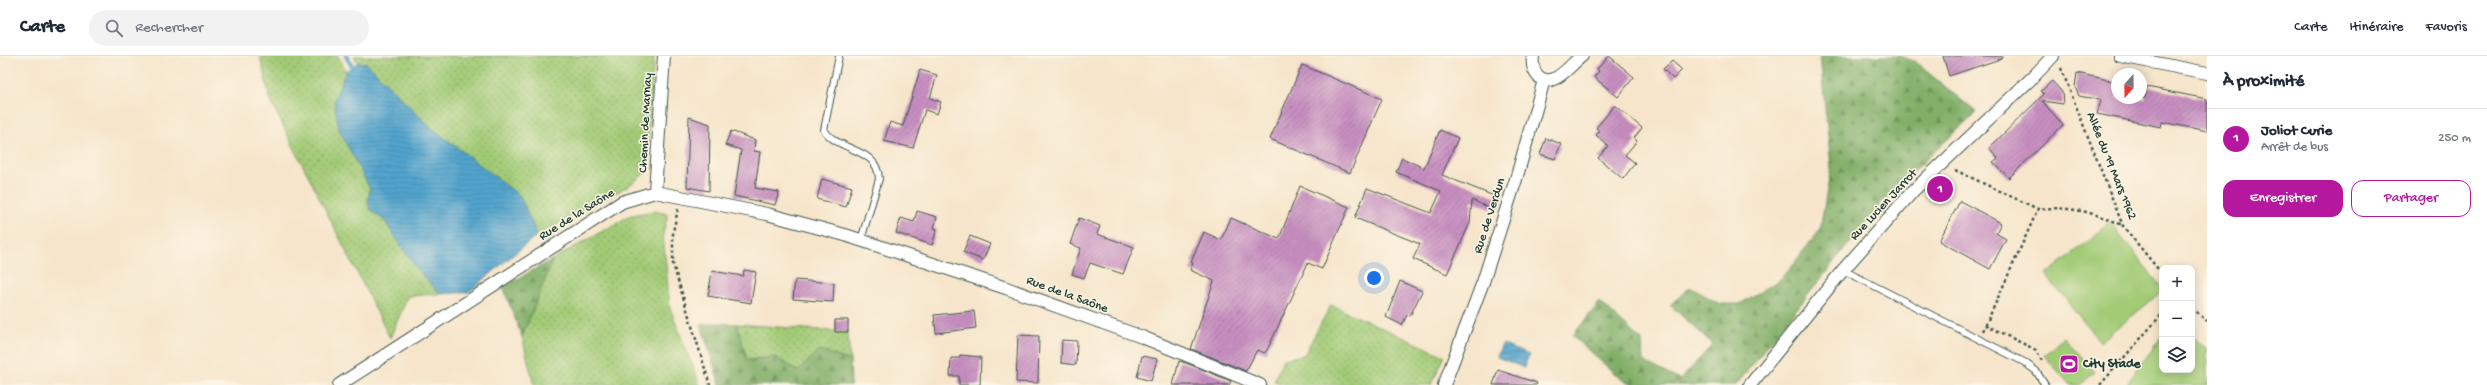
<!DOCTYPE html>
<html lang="fr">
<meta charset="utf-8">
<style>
body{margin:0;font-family:"Gochi Hand",sans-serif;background:#f2f2f3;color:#1f2937}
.controls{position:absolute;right:12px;bottom:12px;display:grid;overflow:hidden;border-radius:8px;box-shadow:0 2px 10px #0003}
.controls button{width:36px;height:36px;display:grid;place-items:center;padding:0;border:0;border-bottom:1px solid #e0e1e3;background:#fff;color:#1f2937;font:20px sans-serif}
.compass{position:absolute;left:2111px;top:12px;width:36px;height:36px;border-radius:50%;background:#fff;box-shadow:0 2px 10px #0003;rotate:200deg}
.you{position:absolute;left:1374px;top:222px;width:14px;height:14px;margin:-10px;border:3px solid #fff;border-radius:50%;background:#1a73e8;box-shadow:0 0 0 6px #1a73e833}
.badge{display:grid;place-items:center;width:26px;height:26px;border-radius:50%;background:#b5179e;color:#fff;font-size:13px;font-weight:700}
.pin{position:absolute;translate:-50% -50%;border:2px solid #fff;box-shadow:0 1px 4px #0006}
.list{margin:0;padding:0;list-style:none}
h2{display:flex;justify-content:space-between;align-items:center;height:52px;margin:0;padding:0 16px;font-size:17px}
h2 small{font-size:13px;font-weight:400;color:#747a83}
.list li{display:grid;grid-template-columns:26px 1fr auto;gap:12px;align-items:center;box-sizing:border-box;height:60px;padding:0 16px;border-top:1px solid #e0e1e3}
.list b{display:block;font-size:15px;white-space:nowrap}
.list p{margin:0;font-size:13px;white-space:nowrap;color:#747a83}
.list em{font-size:13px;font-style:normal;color:#747a83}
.actions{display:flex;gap:8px;padding:12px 16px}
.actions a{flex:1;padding:9px 0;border:1px solid #b5179e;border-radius:12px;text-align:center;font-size:14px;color:#b5179e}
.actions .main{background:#b5179e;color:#fff}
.icon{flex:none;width:22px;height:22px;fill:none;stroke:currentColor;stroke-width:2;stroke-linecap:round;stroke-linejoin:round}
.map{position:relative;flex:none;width:2207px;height:329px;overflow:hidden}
header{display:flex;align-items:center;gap:24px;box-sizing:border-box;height:56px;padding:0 20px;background:#fff;border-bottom:1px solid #e0e1e3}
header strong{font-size:19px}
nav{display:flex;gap:22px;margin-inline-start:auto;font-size:14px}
.search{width:280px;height:36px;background:#f2f2f3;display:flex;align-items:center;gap:10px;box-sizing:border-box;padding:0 14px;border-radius:22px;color:#747a83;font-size:15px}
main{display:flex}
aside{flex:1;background:#fff}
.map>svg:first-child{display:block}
.grass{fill:url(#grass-dots);stroke:#608455}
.forest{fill:url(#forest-firs);stroke:#50764e}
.pitch{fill:#a2cb76;stroke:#608455}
.water{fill:url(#water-rules);stroke:#397081}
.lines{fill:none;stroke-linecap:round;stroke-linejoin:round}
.stream{stroke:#53a4ce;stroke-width:4.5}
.building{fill:url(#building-hatch)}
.service-casing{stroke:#3f564b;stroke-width:8}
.minor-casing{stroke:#3f564b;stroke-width:14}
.path{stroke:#3f564b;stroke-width:2.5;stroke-dasharray:3 3;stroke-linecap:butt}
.service{stroke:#fff;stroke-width:6}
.minor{stroke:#fff;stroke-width:12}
.labels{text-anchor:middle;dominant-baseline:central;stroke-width:3;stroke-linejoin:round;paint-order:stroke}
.street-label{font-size:13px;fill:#1f3d34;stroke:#fcf5e5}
.poi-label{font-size:13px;font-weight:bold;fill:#1f3d34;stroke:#fcf5e5;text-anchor:start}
</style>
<header>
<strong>Carte</strong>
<div class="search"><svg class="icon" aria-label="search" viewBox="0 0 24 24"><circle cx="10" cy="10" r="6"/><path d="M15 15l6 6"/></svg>Rechercher</div>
<nav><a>Carte</a><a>Itinéraire</a><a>Favoris</a></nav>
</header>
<main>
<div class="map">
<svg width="2207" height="329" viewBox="0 0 2207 329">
<defs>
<pattern id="grass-dots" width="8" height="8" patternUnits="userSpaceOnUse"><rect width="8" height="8" fill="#a2cb76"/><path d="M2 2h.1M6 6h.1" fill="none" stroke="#83a662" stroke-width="1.8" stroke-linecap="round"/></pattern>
<pattern id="forest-firs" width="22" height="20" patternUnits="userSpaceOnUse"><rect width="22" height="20" fill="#81af67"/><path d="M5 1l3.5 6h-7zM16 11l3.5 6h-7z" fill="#699056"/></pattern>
<pattern id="water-rules" width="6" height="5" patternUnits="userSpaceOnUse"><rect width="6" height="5" fill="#53a4ce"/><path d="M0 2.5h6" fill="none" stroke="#4487a8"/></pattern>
<pattern id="building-hatch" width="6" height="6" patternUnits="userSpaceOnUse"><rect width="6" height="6" fill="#c88fc1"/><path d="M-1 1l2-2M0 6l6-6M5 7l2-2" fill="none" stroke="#a2769e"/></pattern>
</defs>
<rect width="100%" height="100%" fill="#fcf5e5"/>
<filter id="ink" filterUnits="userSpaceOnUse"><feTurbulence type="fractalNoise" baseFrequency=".025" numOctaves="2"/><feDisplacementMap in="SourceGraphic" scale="8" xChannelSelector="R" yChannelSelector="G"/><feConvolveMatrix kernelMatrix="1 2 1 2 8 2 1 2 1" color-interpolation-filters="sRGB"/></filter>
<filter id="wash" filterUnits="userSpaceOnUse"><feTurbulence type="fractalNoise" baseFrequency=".012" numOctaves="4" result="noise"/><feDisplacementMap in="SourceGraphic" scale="16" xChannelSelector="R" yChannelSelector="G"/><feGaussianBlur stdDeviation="0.9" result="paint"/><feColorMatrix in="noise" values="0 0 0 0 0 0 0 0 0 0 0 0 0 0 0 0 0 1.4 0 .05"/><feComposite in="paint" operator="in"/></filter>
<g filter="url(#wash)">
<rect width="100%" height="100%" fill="#f6e5cb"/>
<!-- grass -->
<path class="grass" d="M260,0H338L346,15L334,45L339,73L370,133L368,147L371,153L385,165L416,212L440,238L408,240L390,282L271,46Z
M354,0H654L645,117L630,129L537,179L520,140L428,69L366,7L358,6Z
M655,155L668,158L663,178L670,252L700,329H534L522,281L553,203L631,159Z
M1331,249L1445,300L1431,329H1287L1274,325L1283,303L1304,299Z
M737,268L848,276L850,305L819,294L798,316L775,301L747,304Z"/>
<!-- forest -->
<path class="forest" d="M1820,0H1900L1914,5L1976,56L1883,145L1736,329H1635L1621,323L1572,280L1600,246L1642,285L1643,305L1680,324L1713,288L1670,249L1690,231L1720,248H1740L1781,223L1820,174L1831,111Z
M553,203L522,281L503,231Z
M716,267L737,268L747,304L775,301L798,315L819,294L850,305L851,329H720L701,269Z"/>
<!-- pitch -->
<path class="pitch" d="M2110,167L2162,232V236L2100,286L2046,219Z
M2162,280V314H2192V281L2207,292V329H2126Z
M2064,281L2095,316L2080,329H2070L2044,299Z"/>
<!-- water -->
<path class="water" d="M358,6L366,7L428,69L520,140L537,179L469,236L440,238L416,212L385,165L370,153L368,147L370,133L339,73L334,45L346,15Z
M1502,288L1529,299L1524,312L1497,301Z"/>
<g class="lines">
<!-- stream -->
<path class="stream" d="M346,0L352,10"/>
</g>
<g id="blocks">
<!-- building -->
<path class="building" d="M1609,0L1634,21L1618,41L1594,21L1599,15L1597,13Z
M1943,0H2002L2003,2L1949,20Z
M1672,5L1682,14L1673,23L1663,13Z
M1302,9L1382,43L1350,117L1270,83Z
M920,14L937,19L930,42L941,46L937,58L925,54L913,92L884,85L890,66L903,70Z
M2077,17L2117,26V42H2145L2147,31L2207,43V75L2162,66L2161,71L2097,58L2101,44L2079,40L2075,31Z
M2052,25L2062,36L2063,48L2042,45L2063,69L2009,122L1993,106L1998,102L1989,92L2044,38L2041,35Z
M1615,49L1642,72L1634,82L1637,85L1625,99L1635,107L1623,123L1598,102L1608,90L1596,79L1600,75L1596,72Z
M689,61L710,68L709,135L687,131Z
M1440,74L1458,82L1442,119L1499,142L1494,154L1472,144L1470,167L1447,218L1413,203L1420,188L1355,162L1367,132L1431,157L1441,135L1396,116L1402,102L1424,112Z
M731,75L755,84L754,95L760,96L755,132L779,136L775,149L734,140L741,94L725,89Z
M1546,82L1561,88L1555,103L1540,98Z
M822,123L852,131L846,151L817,143Z
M1300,130L1349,151L1322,213L1308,207L1267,294L1265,297L1257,294L1246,315L1191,293L1214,225L1190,214L1193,207L1191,206L1204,176L1221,184L1231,162L1279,183Z
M1960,145L2001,167L1996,177L2006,183L1990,213L1939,185Z
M917,155L937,161L934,172L937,173L932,189L896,177L901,162L914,166Z
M1079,162L1100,170L1097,178L1134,191L1123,218L1090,207L1084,222L1072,218L1081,192L1070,188Z
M970,180L990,188L983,204L963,196Z
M744,214L756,216L751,247L708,240L712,215L743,220Z
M795,224L834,227L833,246L793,243Z
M1400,225L1422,235L1410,260L1407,259L1402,269L1386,261Z
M974,255L976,272L936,277L934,259Z
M835,264H848V276H835Z
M1018,279L1039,280L1038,327L1016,326Z
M1062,284L1077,285L1076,309L1061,307Z
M960,299L981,301L980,329H959V320H950L951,302H960Z
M1142,300L1157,303L1151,325L1137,321Z
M1179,305L1186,307L1231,325L1229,329H1173Z
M1498,314L1537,327L1536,329H1493Z"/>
</g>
</g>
<g filter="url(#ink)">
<use href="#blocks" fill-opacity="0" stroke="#3f564b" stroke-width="1"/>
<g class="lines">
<!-- service casing -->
<g class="service-casing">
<path id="service" d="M839,0L824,74C840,97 878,91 879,123L861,184
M1843,214L2024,306L2036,315L2045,329"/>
</g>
<!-- minor casing -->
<g class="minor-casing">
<path id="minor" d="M1533,0C1532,8 1533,15 1538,20C1553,35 1571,7 1582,0
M2120,0L2207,17
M655,136L664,0
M339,329L622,146L655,136L767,158L845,179L1006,232L1142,281L1260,329
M1444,329L1483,226L1517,120L1544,24
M1750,329L1843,214L1913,135L2034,20L2053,0"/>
</g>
<!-- path -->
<path class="path" d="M2061,12L2123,170L2162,218
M1955,114L2038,153
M678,153L673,176V208L710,329
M2192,252L2207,265
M1985,269L2036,294L2042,305
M1983,275L2038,153C2068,150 2095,156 2122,169
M2100,329L2162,258"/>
<!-- service -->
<use href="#service" class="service"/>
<!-- minor -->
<use href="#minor" class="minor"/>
</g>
</g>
<!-- icons -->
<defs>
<g id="stadium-square" transform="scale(1)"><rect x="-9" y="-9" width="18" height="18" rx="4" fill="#b5179e" stroke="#fcf5e5"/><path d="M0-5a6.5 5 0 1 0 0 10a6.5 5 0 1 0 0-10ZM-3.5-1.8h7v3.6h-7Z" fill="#fff"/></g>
</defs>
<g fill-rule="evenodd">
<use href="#stadium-square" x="2069" y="308"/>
</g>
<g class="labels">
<!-- street labels -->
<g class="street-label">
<text transform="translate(646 67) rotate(-87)">Chemin de Marnay</text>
<text transform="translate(2111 110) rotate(68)">Allée du 19 Mars 1962</text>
<text transform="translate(1884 149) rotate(-47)">Rue Lucien Jarrot</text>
<text transform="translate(577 159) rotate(-32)">Rue de la Saône</text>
<text transform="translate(1490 160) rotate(-72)">Rue de Verdun</text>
<text transform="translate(1067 239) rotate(20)">Rue de la Saône</text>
</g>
<!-- poi labels -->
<g class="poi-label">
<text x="2083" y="308">City Stade</text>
</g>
</g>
</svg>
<div class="controls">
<button>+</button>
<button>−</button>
<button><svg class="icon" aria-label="layers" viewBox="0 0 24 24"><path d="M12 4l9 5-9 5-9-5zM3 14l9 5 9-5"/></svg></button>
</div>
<svg class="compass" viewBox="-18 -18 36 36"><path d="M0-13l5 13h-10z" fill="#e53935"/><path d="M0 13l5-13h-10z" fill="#747a83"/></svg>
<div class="you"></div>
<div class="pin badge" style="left:1940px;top:133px">1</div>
</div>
<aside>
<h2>À proximité<small></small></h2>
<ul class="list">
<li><span class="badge">1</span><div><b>Joliot Curie</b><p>Arrêt de bus</p></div><em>250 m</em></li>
</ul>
<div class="actions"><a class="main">Enregistrer</a><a>Partager</a></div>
</aside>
</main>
